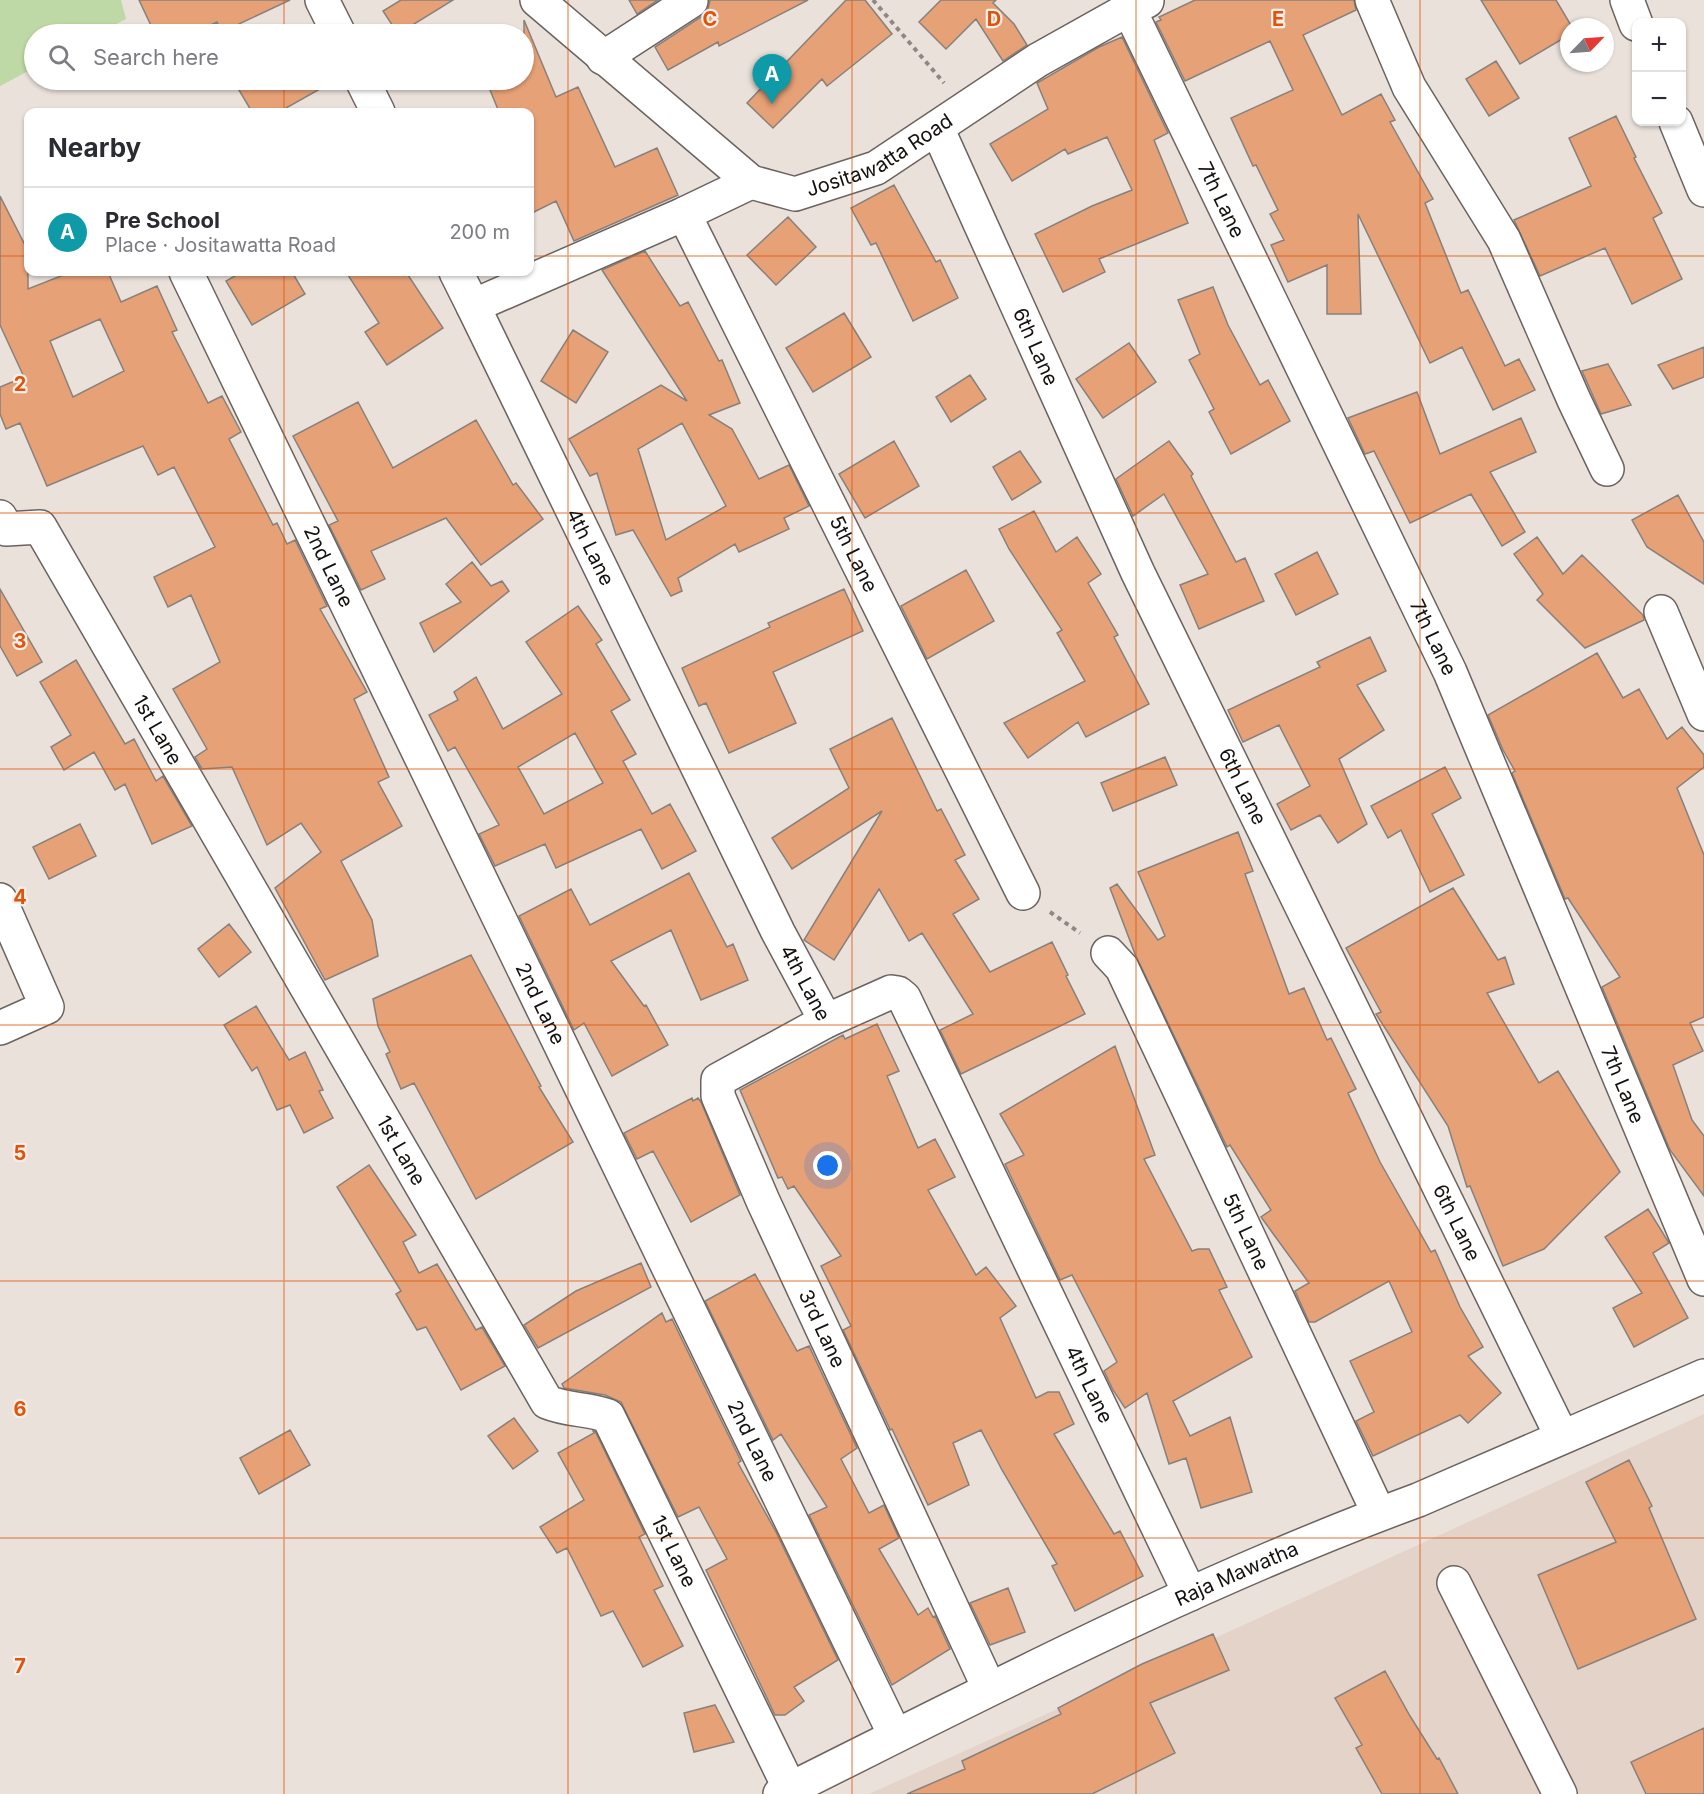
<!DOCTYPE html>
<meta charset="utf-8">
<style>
body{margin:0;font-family:Inter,sans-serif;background:#f2f2f3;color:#2b2b33}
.controls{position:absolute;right:18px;top:18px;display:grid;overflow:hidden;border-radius:12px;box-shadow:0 2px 4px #0004}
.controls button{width:54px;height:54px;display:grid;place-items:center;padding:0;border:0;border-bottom:2px solid #e1e1e2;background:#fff;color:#2b2b33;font:30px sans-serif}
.compass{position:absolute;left:1560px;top:18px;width:54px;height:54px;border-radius:50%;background:#fff;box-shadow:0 2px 4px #0004;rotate:65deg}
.you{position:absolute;left:828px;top:1166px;width:21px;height:21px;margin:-15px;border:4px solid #fff;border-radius:50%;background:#1a73e8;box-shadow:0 0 0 9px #1a73e833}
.badge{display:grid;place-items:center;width:39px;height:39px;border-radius:50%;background:#7c3aed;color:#fff;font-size:20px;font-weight:700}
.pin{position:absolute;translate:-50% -50px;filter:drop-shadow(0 2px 3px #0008)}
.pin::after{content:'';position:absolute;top:32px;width:21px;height:18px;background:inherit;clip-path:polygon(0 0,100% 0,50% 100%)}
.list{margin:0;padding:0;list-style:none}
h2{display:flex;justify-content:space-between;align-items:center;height:78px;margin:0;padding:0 24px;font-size:26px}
h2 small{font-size:20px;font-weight:400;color:#7c7c81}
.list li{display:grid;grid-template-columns:39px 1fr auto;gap:18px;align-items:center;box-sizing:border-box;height:90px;padding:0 24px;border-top:2px solid #e1e1e2}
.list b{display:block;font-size:22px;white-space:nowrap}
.list p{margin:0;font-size:20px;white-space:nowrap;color:#7c7c81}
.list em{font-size:20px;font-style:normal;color:#7c7c81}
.icon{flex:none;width:33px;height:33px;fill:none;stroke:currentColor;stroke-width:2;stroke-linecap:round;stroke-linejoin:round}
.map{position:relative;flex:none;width:1704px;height:1794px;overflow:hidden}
.search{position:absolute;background:#fff;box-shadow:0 2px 4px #0004;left:24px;top:24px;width:510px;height:66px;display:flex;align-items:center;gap:15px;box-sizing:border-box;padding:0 21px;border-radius:33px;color:#7c7c81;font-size:22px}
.panel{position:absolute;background:#fff;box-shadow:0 2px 4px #0004;left:24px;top:108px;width:510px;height:168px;border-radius:12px}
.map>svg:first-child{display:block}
.built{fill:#e3d3c9}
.green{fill:#bed9a5}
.building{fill:#e7a177;stroke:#88807b;stroke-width:1.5;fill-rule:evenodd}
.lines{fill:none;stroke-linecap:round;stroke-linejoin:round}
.minor-casing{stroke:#6b635f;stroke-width:36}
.path{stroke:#8e8783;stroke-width:4;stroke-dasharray:4.5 4.5;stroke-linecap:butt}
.minor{stroke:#fff;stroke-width:33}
.grid{fill:none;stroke:#dd550c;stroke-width:1.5;stroke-opacity:0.55}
.labels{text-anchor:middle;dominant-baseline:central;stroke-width:4.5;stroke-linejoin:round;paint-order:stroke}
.street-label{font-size:20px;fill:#14110f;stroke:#f7eee9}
.grid-label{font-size:20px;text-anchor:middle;font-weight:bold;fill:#dd550c;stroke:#f7eee9;stroke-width:4.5;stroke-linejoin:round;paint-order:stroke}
</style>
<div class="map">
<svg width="1704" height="1794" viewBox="0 0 1704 1794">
<rect width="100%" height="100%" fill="#eae1db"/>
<!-- built -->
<path class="built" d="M1704,1414V1794H869L1202,1644Z"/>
<!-- green -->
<path class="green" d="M0,0H121L126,19L97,34H34V68L0,86Z"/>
<!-- building -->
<path class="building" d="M139,0H290L222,32L217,22L191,34H155Z
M401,0H453L398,34L383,11Z
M629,0H658L637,14Z
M710,0H808L719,46L718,42L668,70L655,47L701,17L708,9Z
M846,0H865L892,34L827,86L822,79L773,128L747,103Z
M941,0H996L993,3L1014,24L1027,45L1003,61L976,19L946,49L919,22Z
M1195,0H1354L1356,10L1303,35L1342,115L1381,94L1395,120L1390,122L1433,199L1425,203L1461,293L1468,290L1505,366L1519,359L1535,390L1493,410L1462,347L1430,363L1358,214L1361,314H1327V265L1288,282L1271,245L1284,240L1270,214L1278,210L1256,165L1253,166L1231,118L1293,90L1270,41L1185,81L1156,22L1161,20L1159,17Z
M1481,0H1556L1572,27H1569V35L1520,64Z
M524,20L556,97L578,87L615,167L657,148L678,195L574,241L556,201L530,214V112H499L486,80H524Z
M1122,37L1168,133L1154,140L1188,223L1099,259L1105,272L1063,292L1035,234L1092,206L1132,190L1107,137L1068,154L1065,149L1012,181L990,144L1048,109L1037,83L1099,47Z
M1496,61L1519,98L1489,116L1466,79Z
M233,80H336L279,112H252Z
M1616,116L1636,157L1634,158L1662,213L1653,218L1682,279L1632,304L1605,248L1540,276L1514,220L1591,186L1569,138Z
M894,185L936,262L940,260L958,298L913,321L876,243L871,245L851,208Z
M0,196L28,251V289L71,272H108L121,302L157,286L177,330L172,332L208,403L222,396L241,432L229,439L273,525L277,523L287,544L295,540L327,606L320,609L367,692L354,699L389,777L378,782L402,826L341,861L372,920L378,956L325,980L275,888L321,852L301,823L267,845L232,767L202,769L195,757L207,749L173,689L220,662L191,595L168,607L154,577L215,547L174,467L158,475L143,446L47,486L20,423L6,429L0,414V387L24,377L0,325ZM100,319L124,371L73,397L50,341Z
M788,217L816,247L776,285L747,255Z
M645,251L680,306L688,302L719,361L722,360L740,403L709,415L732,429L759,479L789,465L809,506L784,518L789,529L739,552L735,544L678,578L682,591L671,596L633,530L616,535L597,473L590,476L569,439L661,385L687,401L602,270ZM682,423L726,506L666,540L638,449Z
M242,272H292L305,294L252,325L226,281Z
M346,272H406L443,328L387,365L365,332L379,323Z
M1213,287L1228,325L1260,385L1268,380L1290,421L1231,454L1209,412L1214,409L1189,360L1200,354L1178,300Z
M844,313L871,357L813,392L786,348Z
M573,330L608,352L576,403L541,381Z
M1129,343L1156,382L1103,418L1076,379Z
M1704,347V377L1673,389L1658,365Z
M1608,364L1631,405L1601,414L1582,371Z
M970,375L986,399L951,422L936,397Z
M1417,392L1440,454L1521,418L1536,452L1490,472L1525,532L1502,546L1471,494L1410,523L1374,451L1365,454L1348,418Z
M358,402L393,468L476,420L513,485L516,483L543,519L481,565L446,518L371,551L385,579L361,590L329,525L338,521L293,436Z
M894,441L919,486L865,518L839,474Z
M1169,441L1193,474L1191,476L1236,562L1245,558L1264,601L1199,629L1180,585L1208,574L1164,494L1133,516L1116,479Z
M1020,451L1041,482L1012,500L993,467Z
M1678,495L1704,542V584L1647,547L1632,520Z
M1034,511L1056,552L1077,537L1101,574L1088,583L1118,635L1114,637L1149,704L1086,737L1078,722L1028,758L1004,723L1085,681L1057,633L1062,630L1009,549L999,529Z
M1537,537L1563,574L1582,555L1643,615L1644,620L1585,648L1537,600L1543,594L1514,554Z
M1317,552L1338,594L1296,615L1275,574Z
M472,562L491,586L502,581L509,591L434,652L420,623L461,602L446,584Z
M966,570L994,621L927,659L901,606Z
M0,589L42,662L17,676L0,646Z
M844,589L863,631L773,672L796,723L729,753L706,703L699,706L682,668L770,627L768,623Z
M578,606L602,640L596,644L630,700L611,711L636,754L623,761L652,814L670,804L696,851L662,869L641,829L556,868L545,844L495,866L479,834L499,825L455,747L448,751L429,715L458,700L454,692L476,677L503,729L562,694L526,642ZM575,733L603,783L544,814L518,767Z
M1370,637L1386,671L1357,685L1384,730L1339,759L1367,824L1338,843L1320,815L1291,830L1277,804L1310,786L1279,725L1243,742L1228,710L1320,667L1317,662Z
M1597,653L1623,698L1639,689L1667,739L1682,727L1704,755V767L1677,788L1704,855V1017L1690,1023L1703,1051L1673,1065L1692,1120L1704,1136V1196L1670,1150L1602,987L1620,977L1568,898L1565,899L1512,773L1515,771L1503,750L1488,715Z
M76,660L125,744L134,739L156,781L163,776L192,826L152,844L125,784L115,790L94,752L64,770L51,747L71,735L40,682Z
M892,718L937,811L941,809L965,855L955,860L979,899L953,914L990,972L1052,942L1068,975L1066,976L1085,1014L961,1074L940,1030L973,1014L922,933L909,941L879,889L834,960L804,940L882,811L792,869L772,838L849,788L830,749Z
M1165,757L1177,785L1113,811L1101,783Z
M1445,767L1461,798L1432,814L1464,875L1430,892L1401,830L1388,838L1371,806Z
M80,824L96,856L49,879L33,847Z
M1238,832L1253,871L1245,874L1289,994L1304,988L1327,1040L1331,1038L1356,1089L1348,1093L1380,1162L1431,1252L1435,1250L1460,1307L1483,1347L1468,1356L1501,1393L1468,1423L1460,1415L1373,1456L1356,1421L1374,1412L1350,1361L1412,1332L1389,1281L1315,1322H1309L1295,1291L1309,1283L1261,1217L1271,1210L1230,1145L1227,1147L1135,954L1110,888L1117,884L1158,940L1165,936L1138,872Z
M689,873L727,947L733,944L748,980L701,1000L671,930L611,961L644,1006L646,1005L668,1045L612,1076L584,1023L574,1030L519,916L571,889L590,925Z
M1453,888L1498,960L1505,957L1514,984L1487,993L1539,1083L1558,1071L1620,1172L1544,1249L1503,1266L1470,1186L1467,1187L1448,1126L1376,1014L1381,1012L1346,948Z
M229,924L251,952L219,977L198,949Z
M471,955L541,1086L539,1087L573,1142L476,1199L414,1083L401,1089L386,1054L390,1052L378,1026L373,999Z
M256,1006L289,1060L305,1052L323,1090L319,1091L333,1118L304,1133L290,1105L277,1110L257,1067L252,1071L224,1025Z
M877,1024L899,1071L887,1076L918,1148L935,1139L955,1177L928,1190L976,1275L986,1267L1016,1306L1000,1318L1036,1398L1048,1392H1059L1074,1424L1054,1434L1114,1534L1120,1531L1143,1576L1075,1611L1052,1566L1057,1564L1002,1470L981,1430L953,1443L969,1485L928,1505L892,1429L890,1430L889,1427L843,1330L851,1326L821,1266L841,1256L794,1186L788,1189L782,1177L778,1178L740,1090L843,1035L845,1039Z
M1115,1046L1155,1155L1144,1159L1192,1251L1198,1249H1209L1227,1287L1219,1290L1252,1357L1173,1401L1190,1436L1230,1417L1252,1492L1201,1508L1186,1458L1169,1464L1147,1393L1125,1408L1113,1390L1104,1371L1117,1362L1072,1275L1060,1280L1005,1164L1024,1155L1000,1114Z
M692,1098L693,1101L698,1098L701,1102L740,1195L691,1222L653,1151L637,1159L624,1133Z
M369,1165L416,1235L403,1242L419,1273L437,1264L476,1330L482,1327L505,1366L461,1390L426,1327L417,1330L396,1294L401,1291L337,1187Z
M1648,1209L1669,1243L1653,1253L1688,1318L1634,1347L1613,1308L1642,1293L1605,1237Z
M641,1263L651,1287L538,1348L524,1325L576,1291Z
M755,1274L797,1351L809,1346L857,1448L841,1459L869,1513L884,1505L899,1538L879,1549L918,1615L928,1608L933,1617L935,1616L950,1649L892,1685L809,1515L827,1507L781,1434L773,1440L705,1301Z
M662,1313L666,1322L672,1319L741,1461L738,1463L776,1532L838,1660L794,1687L804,1701L785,1715H775L706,1570L727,1559L699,1507L678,1517L621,1402L605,1395L564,1388L562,1384Z
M514,1418L538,1451L513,1469L488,1436Z
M290,1430L310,1465L259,1494L240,1458Z
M593,1431H595L645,1534L639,1537L663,1586L654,1590L683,1646L643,1667L613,1611L601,1616L567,1548L557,1553L540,1527L584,1500L558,1453L594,1433Z
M1629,1460L1652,1506L1649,1508L1696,1619L1578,1669L1538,1575L1616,1542L1586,1482Z
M1008,1588L1025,1632L990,1645L970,1603Z
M1213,1634L1229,1670L1150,1703L1175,1753L1092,1794H907L965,1769L962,1761L1061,1714L1058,1708L1142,1664Z
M1385,1671L1410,1716L1437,1759L1439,1758L1458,1794H1382L1356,1748L1362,1745L1335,1698Z
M715,1705L734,1742L694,1752L684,1713Z
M1704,1728V1794H1646L1631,1762Z"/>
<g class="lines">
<!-- minor casing -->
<g class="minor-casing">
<g id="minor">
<path d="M322,0L339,34"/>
<path id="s1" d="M537,0L751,182L795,194L876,168L1038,60L1129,9L1147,1"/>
<path d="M1372,0L1409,87L1504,240L1574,400L1607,469"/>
<path d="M1627,0L1636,24"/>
<path id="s2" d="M1129,9L1450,672L1704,1279"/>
<path d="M603,58L691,1"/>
<path d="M362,80L378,112"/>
<path d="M1676,122L1704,190"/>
<path id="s3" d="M937,128L1138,573L1562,1437"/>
<path id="s4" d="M684,214L1023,893"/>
<path id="s5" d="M186,272L895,1735"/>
<path d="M456,272L473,306L684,214L751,182"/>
<path id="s6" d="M473,306L778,932L826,1021L891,992L898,993L904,998L1190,1594"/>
<path id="s7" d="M0,517L6,529L40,527L547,1402C569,1411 587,1408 608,1416L790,1789"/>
<path d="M1661,612L1704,714"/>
<path d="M0,900L47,1007L0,1028"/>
<path id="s8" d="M1108,953L1122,968L1379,1514"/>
<path id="s9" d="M826,1021L718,1080V1096L763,1201L989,1688"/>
<path d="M1454,1583L1560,1794"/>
<path id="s10" d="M780,1794C989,1690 1197,1581 1418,1500L1704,1376"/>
</g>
</g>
<!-- path -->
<path class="path" d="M873,0L944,83
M1050,912L1080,933"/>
<!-- minor -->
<use href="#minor" class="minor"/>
</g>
<!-- grid -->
<path class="grid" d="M284,0V34M568,0V1794M852,0V1794M1136,0V1794M1420,0V1794M284,80V112M0,256H28M530,256H1704M284,272V1794M0,513H1704M0,769H1704M0,1025H1704M0,1281H1704M0,1538H1704"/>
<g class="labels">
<!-- street labels -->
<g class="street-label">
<text stroke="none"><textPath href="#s1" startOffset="420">Jositawatta Road</textPath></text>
<text stroke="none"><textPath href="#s2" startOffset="212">7th Lane</textPath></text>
<text stroke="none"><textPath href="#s3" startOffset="240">6th Lane</textPath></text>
<text stroke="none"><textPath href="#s6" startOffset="268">4th Lane</textPath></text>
<text stroke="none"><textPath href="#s4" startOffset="380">5th Lane</textPath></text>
<text stroke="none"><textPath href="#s5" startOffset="327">2nd Lane</textPath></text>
<text stroke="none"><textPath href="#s2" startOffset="698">7th Lane</textPath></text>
<text stroke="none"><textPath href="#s7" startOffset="282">1st Lane</textPath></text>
<text stroke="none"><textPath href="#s3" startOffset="726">6th Lane</textPath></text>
<text stroke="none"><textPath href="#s6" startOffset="754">4th Lane</textPath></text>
<text stroke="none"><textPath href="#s5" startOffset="813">2nd Lane</textPath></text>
<text stroke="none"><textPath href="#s2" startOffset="1184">7th Lane</textPath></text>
<text stroke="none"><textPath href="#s7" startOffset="768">1st Lane</textPath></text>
<text stroke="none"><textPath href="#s3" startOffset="1212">6th Lane</textPath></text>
<text stroke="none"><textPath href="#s8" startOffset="312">5th Lane</textPath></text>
<text stroke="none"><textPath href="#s9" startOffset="394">3rd Lane</textPath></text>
<text stroke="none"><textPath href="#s6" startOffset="1312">4th Lane</textPath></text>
<text stroke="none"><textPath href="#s5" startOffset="1299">2nd Lane</textPath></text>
<text stroke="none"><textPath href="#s7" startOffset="1272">1st Lane</textPath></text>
<text stroke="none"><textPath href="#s10" startOffset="507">Raja Mawatha</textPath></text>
</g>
</g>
<g class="grid-label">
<text x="710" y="26">C</text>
<text x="994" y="26">D</text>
<text x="1278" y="26">E</text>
<text x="20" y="391">2</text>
<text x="20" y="648">3</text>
<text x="20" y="904">4</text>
<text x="20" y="1160">5</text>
<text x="20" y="1416">6</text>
<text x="20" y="1673">7</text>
</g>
</svg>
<div class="controls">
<button>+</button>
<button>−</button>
</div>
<svg class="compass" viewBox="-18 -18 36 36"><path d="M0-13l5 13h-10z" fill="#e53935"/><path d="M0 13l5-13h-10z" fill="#7c7c81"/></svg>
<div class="you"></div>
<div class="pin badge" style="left:772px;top:104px;background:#0f9aa8">A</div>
<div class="search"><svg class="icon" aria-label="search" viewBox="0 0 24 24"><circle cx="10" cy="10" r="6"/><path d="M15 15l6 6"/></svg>Search here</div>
<section class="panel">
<h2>Nearby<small></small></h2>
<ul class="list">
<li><span class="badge" style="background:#0f9aa8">A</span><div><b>Pre School</b><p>Place · Jositawatta Road</p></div><em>200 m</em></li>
</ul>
</section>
</div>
